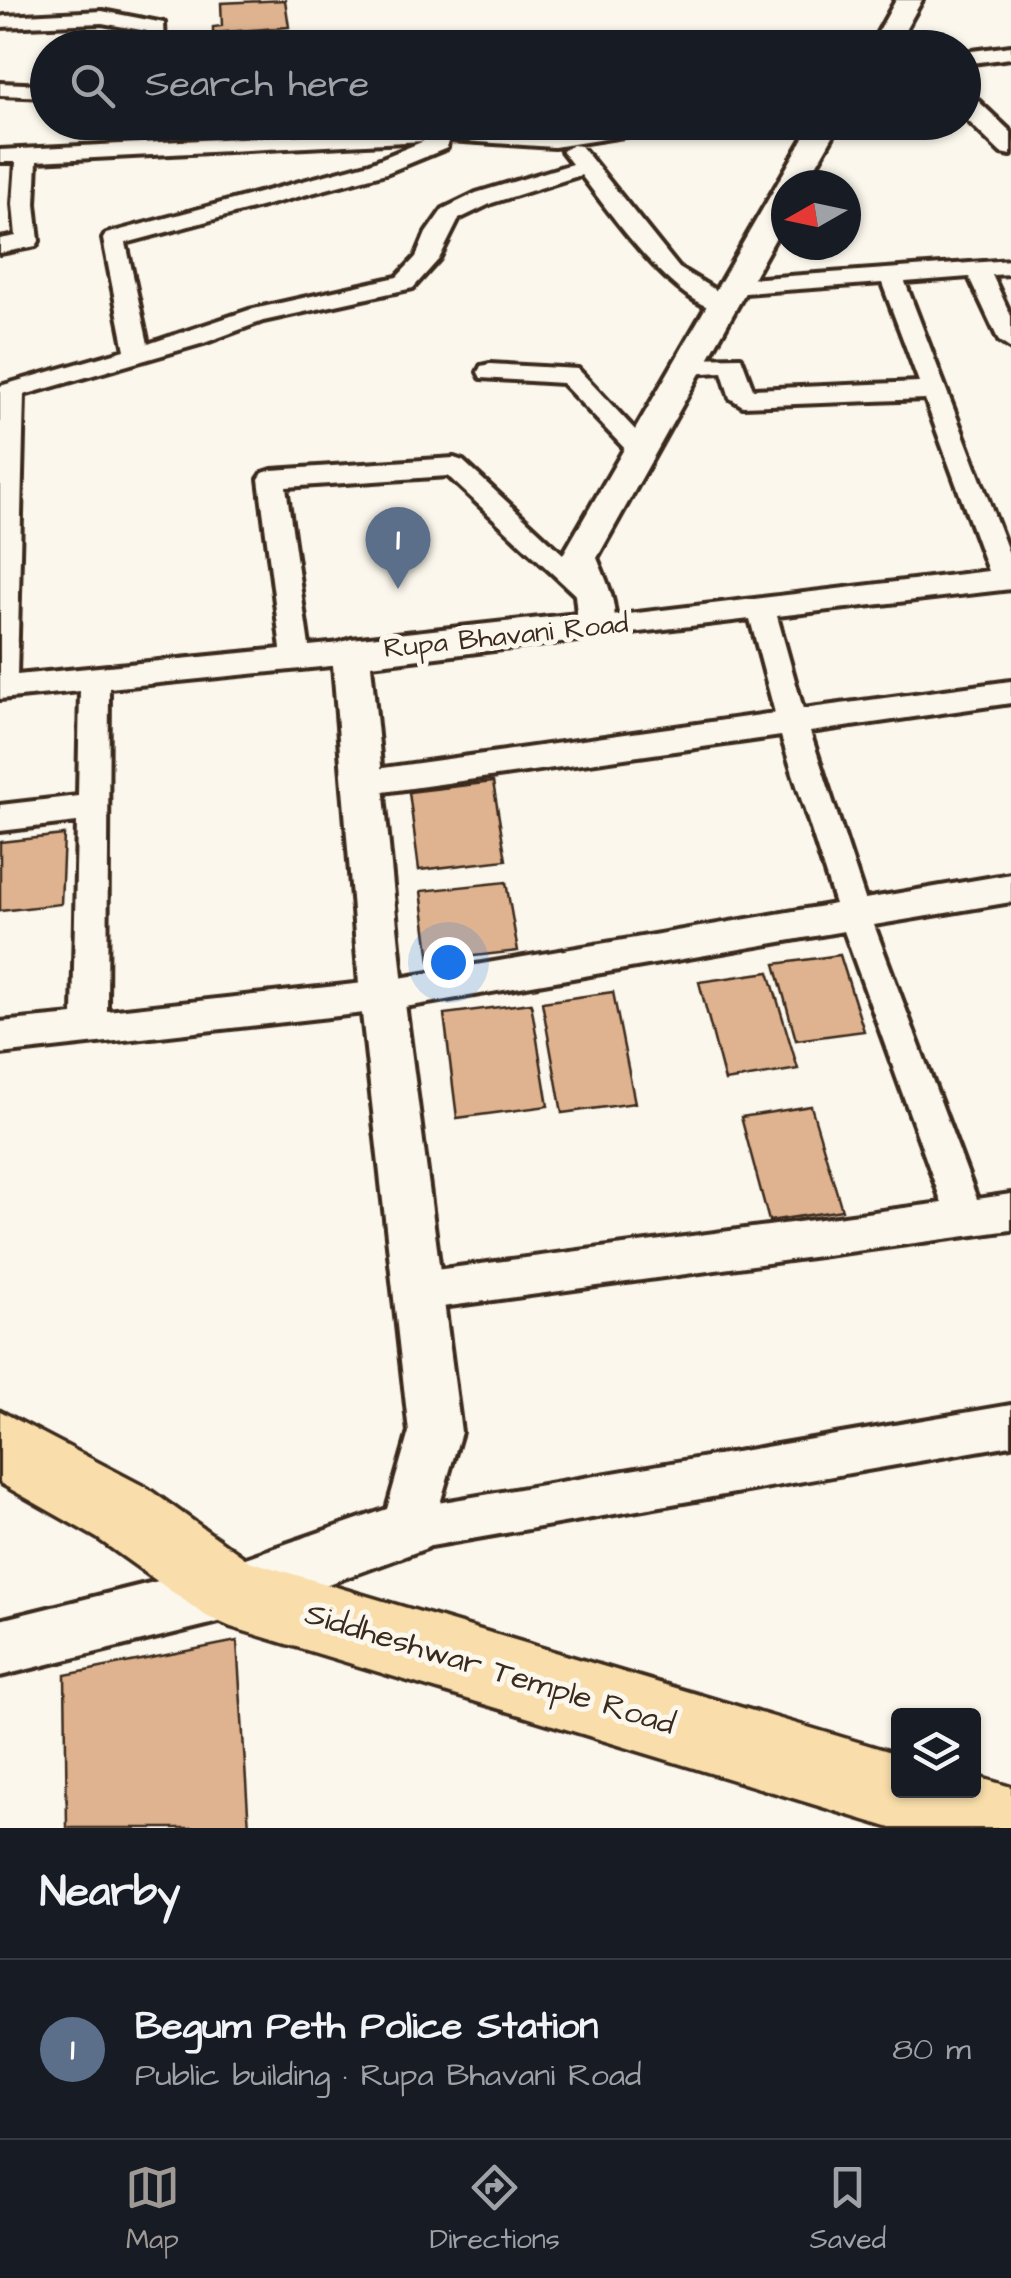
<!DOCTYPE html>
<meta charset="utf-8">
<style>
body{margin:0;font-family:"Architects Daughter",sans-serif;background:#242831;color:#f1f3f6}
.controls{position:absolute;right:30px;bottom:30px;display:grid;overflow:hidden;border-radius:10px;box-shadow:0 2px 8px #0004}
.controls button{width:90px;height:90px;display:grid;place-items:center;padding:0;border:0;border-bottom:2px solid #363941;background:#171b24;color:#f1f3f6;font:50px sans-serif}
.compass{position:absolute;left:771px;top:170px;width:90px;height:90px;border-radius:50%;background:#171b24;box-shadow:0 2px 8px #0004;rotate:261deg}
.you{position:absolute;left:448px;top:962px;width:35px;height:35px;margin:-25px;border:8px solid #fff;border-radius:50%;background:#1a73e8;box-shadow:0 0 0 15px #1a73e833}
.badge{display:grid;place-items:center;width:65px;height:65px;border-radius:50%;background:#9f9995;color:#fff;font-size:32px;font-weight:700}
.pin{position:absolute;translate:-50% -82px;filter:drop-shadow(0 2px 5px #0008)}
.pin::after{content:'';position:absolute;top:52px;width:35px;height:30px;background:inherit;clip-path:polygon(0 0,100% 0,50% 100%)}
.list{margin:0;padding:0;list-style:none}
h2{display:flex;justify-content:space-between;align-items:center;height:130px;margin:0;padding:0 40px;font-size:42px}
h2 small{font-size:32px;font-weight:400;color:#9ea1a6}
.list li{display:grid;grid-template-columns:65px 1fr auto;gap:30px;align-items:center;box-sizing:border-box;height:180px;padding:0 40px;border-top:2px solid #363941}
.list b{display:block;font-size:38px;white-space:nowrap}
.list p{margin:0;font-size:32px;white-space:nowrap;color:#9ea1a6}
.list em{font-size:32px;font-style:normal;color:#9ea1a6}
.icon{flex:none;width:55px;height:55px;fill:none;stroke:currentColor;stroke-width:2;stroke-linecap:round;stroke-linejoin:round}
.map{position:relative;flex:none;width:1011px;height:1828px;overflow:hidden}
.search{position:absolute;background:#171b24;box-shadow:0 2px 8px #0004;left:30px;right:30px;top:30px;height:110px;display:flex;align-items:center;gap:25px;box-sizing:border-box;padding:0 35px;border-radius:55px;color:#9ea1a6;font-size:38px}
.sheet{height:310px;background:#171b24}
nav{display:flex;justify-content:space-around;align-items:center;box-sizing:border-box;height:140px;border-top:2px solid #363941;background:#171b24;font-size:28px;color:#9ea1a6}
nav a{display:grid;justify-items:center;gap:5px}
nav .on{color:#9f9995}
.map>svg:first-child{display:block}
.building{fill:#dfb38f;stroke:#3b2a1e;stroke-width:2.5}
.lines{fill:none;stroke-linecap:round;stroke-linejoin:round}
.minor-casing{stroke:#3b2a1e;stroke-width:8}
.tertiary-casing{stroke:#3b2a1e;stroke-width:8}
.trunk-casing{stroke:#3b2a1e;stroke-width:7}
.minor{fill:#fbf7ec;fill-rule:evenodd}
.tertiary{fill:#fbf7ec;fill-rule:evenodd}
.trunk{fill:#f9deab;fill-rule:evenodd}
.labels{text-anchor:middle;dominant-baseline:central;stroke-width:10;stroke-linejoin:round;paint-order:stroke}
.street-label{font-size:28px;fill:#3b2a1e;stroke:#fbf7ec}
.near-street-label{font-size:32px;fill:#3b2a1e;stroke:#fbf7ec}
</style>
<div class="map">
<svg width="1011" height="1828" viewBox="0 0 1011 1828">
<rect width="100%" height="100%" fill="#fbf7ec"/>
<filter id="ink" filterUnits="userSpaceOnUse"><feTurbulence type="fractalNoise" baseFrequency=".01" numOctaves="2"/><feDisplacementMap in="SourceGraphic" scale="20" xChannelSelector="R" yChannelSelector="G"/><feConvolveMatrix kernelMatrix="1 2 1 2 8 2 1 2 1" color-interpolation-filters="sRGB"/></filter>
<g filter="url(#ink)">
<!-- building -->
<path class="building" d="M285,0L289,27L213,33V27L222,26L221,3Z
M323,37L326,48H257L256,44Z
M493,782L506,860L419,870L409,792Z
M64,835L61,904L0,911V842Z
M506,882L518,951L430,961L421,891Z
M840,955L864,1031L796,1040L775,964Z
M769,972L798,1069L725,1081L699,982Z
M613,992L635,1103L562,1113L542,1002Z
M531,1003L548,1106L457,1118L444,1014Z
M811,1106L842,1210L769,1221L741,1117Z
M237,1641L249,1828H67L65,1675Z"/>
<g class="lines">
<!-- minor casing -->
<g class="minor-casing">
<path id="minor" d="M102,11L164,23L165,48H145L147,31L102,23L0,27V17L5,16Z
M1011,46V58L964,64V52Z
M0,83L48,85V97L0,95Z
M631,122H684L674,128L554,147L448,140L447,148L386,173L126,243L148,344L249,310L397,277L416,257L426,233L443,209L476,193L572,164L562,151L573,145L581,146L679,268L730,299L734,304L730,309C684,321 607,208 581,175L492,203L459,219L439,259L413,288L263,321L204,343L24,395L17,675L281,649L259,479L263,473L272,470L454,458L463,461L607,595L603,602L593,605L583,602L448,476L286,487L309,646L351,642L361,645L365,653L361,661L351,664L109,688L107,1011L382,981L835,904L781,736L362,795L351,792L347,783L351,774L362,771L775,713L750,619L597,637L587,633L583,626L587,619L988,571L925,399L743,406L730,398L722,372L688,374L676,366L688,358L741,357L753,389L919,382L882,283L732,294L720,287L732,280L1011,260V274L992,275L1011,316V349L999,341L969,277L905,282L1011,559V589L777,616L803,709L1011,681V703L810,732L865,899L1011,874V902L874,925L977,1199L1011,1194V1230L420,1310L407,1304L401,1291L407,1278L420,1272L942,1203L844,931L382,1011L0,1054V1022L73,1015L77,822L0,831V805L78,796L80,691L0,699V386L125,350L103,239L106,234L370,163L424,141L37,161L35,204L39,241L36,246L0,253V239L16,236L13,204L16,162H0V150L466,127L554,135Z
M490,364L578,369L653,449L649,455H631L562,383L481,378L478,372L481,366Z
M1011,1405V1445L408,1550L393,1544L387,1529L393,1514L408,1508Z"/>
</g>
<!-- tertiary casing -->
<g class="tertiary-casing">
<path id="tertiary" d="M896,0H922L903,34L916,48H887L876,36Z
M964,95L974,97L1011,132V155L1001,153L964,117Z
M813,122H841L805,185H786V219L597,558C606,581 623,613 610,636L371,665L404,996L461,1432L427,1548L231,1619L0,1676V1620L231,1563L387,1509L409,1432L360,996L332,653L338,643L351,639L577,614L575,595L561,558Z"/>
</g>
<!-- trunk casing -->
<g class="trunk-casing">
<path id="trunk" d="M0,1411L147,1488L249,1561L898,1754V1790H974V1776L1011,1787V1828H891L231,1627L206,1616L97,1538L0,1483Z"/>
</g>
<!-- minor -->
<use href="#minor" class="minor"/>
<!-- tertiary -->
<use href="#tertiary" class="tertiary"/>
<!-- trunk -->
<use href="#trunk" class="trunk"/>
</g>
</g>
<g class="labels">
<!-- street labels -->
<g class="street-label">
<text transform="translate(506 636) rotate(-6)">Rupa Bhavani Road</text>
</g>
<!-- near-street labels -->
<g class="near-street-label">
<text transform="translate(490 1669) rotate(17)">Siddheshwar Temple Road</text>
</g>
</g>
</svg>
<div class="controls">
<button><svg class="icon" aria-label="layers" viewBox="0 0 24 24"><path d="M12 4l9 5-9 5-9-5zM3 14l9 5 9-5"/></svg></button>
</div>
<svg class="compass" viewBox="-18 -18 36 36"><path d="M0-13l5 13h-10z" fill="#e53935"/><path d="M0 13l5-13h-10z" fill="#9ea1a6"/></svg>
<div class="you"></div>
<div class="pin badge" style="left:398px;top:589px;background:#5c6f8a">1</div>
<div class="search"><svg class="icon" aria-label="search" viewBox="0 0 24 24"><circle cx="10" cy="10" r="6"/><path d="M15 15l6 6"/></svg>Search here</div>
</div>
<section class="sheet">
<h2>Nearby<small></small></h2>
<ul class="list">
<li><span class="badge" style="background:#5c6f8a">1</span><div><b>Begum Peth Police Station</b><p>Public building · Rupa Bhavani Road</p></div><em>80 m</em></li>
</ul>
</section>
<nav>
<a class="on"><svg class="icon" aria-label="map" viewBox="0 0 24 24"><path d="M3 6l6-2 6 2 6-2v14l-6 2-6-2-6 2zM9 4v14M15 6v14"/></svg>Map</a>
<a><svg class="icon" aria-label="directions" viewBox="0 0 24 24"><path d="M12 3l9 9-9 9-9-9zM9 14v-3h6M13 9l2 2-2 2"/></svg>Directions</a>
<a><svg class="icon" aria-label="saved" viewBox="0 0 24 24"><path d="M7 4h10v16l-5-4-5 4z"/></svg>Saved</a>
</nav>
